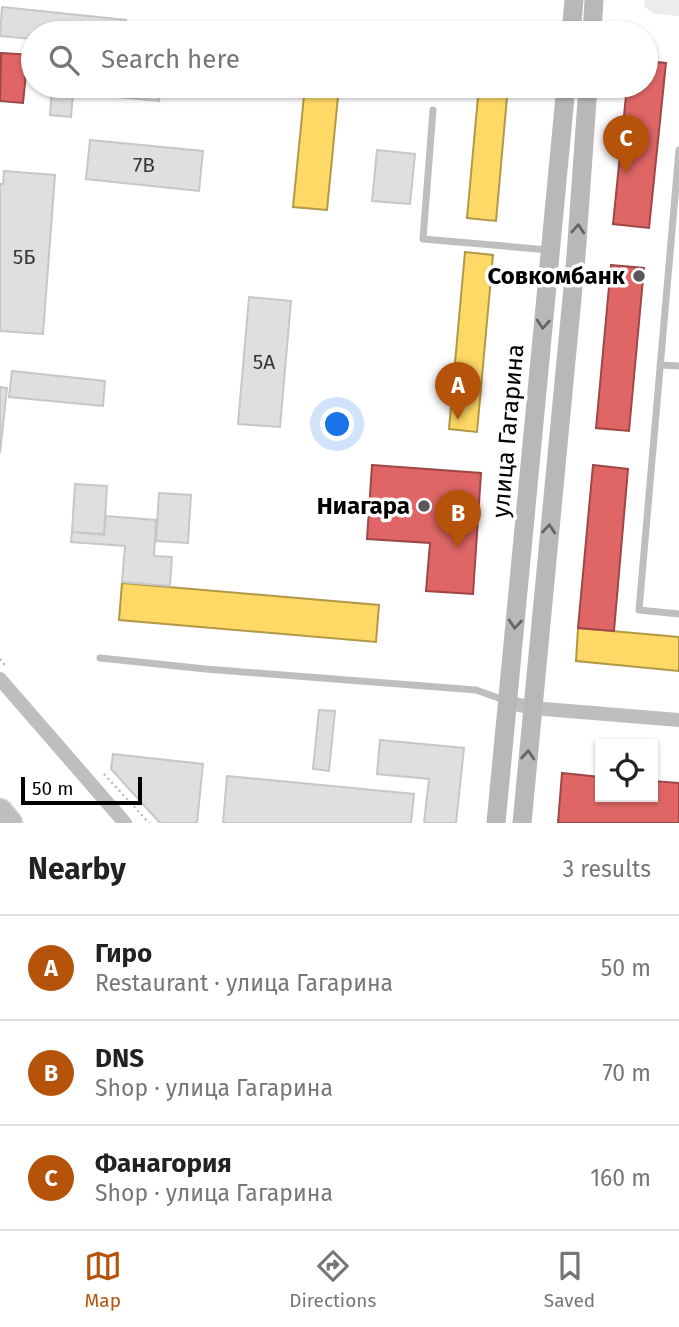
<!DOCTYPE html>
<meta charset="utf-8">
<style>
body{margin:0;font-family:"Fira Sans",sans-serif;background:#f6f6f6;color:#222}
.controls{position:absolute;right:21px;bottom:21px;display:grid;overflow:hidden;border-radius:0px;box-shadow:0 2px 5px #0004}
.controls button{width:63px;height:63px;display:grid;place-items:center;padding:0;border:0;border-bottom:2px solid #e0e0e0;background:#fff;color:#222;font:35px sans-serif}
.scale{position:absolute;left:21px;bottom:18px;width:121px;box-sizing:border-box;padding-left:7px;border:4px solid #000;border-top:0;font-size:19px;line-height:24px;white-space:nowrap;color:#000;-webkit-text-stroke:5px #fff;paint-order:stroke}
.you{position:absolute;left:338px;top:425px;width:24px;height:24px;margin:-18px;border:5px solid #fff;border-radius:50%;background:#1a73e8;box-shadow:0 0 0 10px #1a73e833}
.badge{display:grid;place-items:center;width:46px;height:46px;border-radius:50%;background:#b45309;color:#fff;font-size:23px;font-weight:700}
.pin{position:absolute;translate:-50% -58px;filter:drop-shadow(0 2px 4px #0008)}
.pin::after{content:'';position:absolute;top:37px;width:24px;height:21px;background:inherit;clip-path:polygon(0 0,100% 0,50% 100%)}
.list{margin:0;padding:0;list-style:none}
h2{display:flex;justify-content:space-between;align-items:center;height:91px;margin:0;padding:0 28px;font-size:30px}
h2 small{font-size:23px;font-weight:400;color:#767676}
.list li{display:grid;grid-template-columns:46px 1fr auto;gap:21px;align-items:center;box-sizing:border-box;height:105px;padding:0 28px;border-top:2px solid #e0e0e0}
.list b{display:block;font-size:26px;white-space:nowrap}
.list p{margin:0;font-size:23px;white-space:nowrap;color:#767676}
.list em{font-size:23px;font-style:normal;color:#767676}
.icon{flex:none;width:38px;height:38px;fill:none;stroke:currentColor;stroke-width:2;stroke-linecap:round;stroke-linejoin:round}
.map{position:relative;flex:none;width:679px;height:823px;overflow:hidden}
.search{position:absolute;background:#fff;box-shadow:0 2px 5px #0004;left:21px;right:21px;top:21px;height:77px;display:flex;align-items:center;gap:18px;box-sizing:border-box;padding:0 24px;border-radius:38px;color:#767676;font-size:26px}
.sheet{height:406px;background:#fff}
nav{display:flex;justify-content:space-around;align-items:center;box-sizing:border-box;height:98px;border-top:2px solid #e0e0e0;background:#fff;font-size:19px;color:#767676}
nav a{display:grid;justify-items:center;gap:4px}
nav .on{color:#b45309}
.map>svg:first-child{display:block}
.green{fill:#ececec}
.homes{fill:#ffd966;stroke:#b29847;stroke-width:2}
.shops{fill:#e06666;stroke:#9d4747;stroke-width:2}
.building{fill:#dfdfdf;stroke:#c7c7c7;stroke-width:2}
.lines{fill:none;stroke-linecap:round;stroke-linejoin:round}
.highway-casing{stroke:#dbdbdb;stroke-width:27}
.path{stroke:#b9b9b9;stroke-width:2.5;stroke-dasharray:2 3.5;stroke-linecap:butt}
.lane{stroke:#bebebe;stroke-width:7}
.street{stroke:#bebebe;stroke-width:14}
.secondary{stroke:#b8b8b8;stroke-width:19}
.highway{stroke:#bebebe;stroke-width:24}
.oneway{stroke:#656565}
.poi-dot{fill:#595959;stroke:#fff;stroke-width:2.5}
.labels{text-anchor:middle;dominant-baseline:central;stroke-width:7;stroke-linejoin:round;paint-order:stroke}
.number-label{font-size:21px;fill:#383838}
.poi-label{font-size:24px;font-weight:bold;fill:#000;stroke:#fff;text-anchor:end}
.street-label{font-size:24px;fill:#000;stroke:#fff}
</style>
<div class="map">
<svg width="679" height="823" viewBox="0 0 679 823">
<rect width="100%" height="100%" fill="#fff"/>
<!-- green -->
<path class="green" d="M645,0H679V16L654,14L644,6Z"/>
<!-- homes -->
<path class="homes" d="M310,27L344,30V33H309Z
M305,86H339L327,210L293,207Z
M369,86H441L440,96L369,90Z
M479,86H508L496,221L467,218Z
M465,252L493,255L477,432L449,429Z
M122,583L379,605L376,642L119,620Z
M578,628L679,637V671L576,661Z"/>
<!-- shops -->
<path class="shops" d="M1,53L33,55V74H26L23,103L0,101Z
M646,61L666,63L649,228L613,224L627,86H646Z
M611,265L644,268L629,431L596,428Z
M372,465L481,473L473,594L426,591L430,543L367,539Z
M593,465L628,469L614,631L578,628Z
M562,773L600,777V797H653V781L679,783V823H558Z"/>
<!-- building -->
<path class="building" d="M2,7L126,20L125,33H33V39L0,36Z
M52,86H160L159,101L73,93L71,117L50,115Z
M90,140L203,151L199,191L86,179Z
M377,150L415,154L410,204L372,201Z
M4,171L55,175L43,334L0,331V184H3Z
M249,297L291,301L280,427L238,424Z
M12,371L105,381L103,406L9,397Z
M0,387L7,388L0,453Z
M75,484L107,486L104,534L72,532Z
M159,493L191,495L188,543L156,541Z
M106,516L156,520L154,556L172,557L170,586L122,582L125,546L71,542L72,532L104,535Z
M319,710L335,711L329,771L313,769Z
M380,740L464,748L456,823H424L429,779L377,774Z
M113,754L203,764L197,823H160L111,769Z
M227,776L414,794L411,823H223Z"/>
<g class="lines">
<!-- highway casing -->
<g class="highway-casing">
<path id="highway" d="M0,811L10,823"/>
</g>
<!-- path -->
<path class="path" d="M0,659L5,665
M104,774L149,823"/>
<!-- lane -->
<path class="lane" d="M433,110L423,239L549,250
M679,150L639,610L679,614
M660,365L679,366
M100,658L206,669L476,690L507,701"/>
<!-- street -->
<path class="street" d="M0,679L125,823
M507,702L532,708L679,720"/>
<!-- secondary -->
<path class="secondary" d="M571,33L574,0
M592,33L594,0
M496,823L566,86
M522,823L576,256L588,86"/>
<!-- highway -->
<use href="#highway" class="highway"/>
</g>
<!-- one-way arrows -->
<defs><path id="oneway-chevron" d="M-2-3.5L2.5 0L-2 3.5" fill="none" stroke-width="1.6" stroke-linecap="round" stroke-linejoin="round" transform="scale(1.75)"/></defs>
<g class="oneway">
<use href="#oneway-chevron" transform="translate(578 229) rotate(-86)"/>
<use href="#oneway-chevron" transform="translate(543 324) rotate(95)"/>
<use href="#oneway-chevron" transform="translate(549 529) rotate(-85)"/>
<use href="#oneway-chevron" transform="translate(515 624) rotate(95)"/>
<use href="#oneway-chevron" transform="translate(528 755) rotate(-85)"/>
</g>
<!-- markers -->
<g class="poi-dot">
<circle cx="639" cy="276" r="7"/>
<circle cx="424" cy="506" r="7"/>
</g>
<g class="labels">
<!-- number labels -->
<g class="number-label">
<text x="144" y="165">7В</text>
<text x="24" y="257">5Б</text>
<text x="264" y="362">5А</text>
</g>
<!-- poi labels -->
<g class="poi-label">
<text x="625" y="276">Совкомбанк</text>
<text x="410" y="506">Ниагара</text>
</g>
<!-- street labels -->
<g class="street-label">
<text transform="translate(508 431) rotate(-85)">улица Гагарина</text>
</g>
</g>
</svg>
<div class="controls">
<button><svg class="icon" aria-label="locate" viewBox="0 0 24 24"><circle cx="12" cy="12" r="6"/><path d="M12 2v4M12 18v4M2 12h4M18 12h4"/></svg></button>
</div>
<div class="scale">50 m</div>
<div class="you"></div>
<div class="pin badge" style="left:458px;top:420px">A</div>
<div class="pin badge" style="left:458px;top:548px">B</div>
<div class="pin badge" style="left:626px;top:173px">C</div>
<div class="search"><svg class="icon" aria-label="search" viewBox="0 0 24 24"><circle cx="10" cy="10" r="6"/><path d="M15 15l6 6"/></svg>Search here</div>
</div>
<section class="sheet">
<h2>Nearby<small>3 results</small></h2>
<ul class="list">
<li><span class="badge">A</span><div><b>Гиро</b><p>Restaurant · улица Гагарина</p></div><em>50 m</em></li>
<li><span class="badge">B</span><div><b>DNS</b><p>Shop · улица Гагарина</p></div><em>70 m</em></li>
<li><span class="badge">C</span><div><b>Фанагория</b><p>Shop · улица Гагарина</p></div><em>160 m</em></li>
</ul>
</section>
<nav>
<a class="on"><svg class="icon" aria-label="map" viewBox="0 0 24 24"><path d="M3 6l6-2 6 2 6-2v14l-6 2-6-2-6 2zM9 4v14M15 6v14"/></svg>Map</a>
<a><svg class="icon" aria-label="directions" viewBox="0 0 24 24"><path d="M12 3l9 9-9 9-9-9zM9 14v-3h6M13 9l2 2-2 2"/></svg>Directions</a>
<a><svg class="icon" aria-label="saved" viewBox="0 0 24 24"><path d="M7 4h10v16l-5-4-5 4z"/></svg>Saved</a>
</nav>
